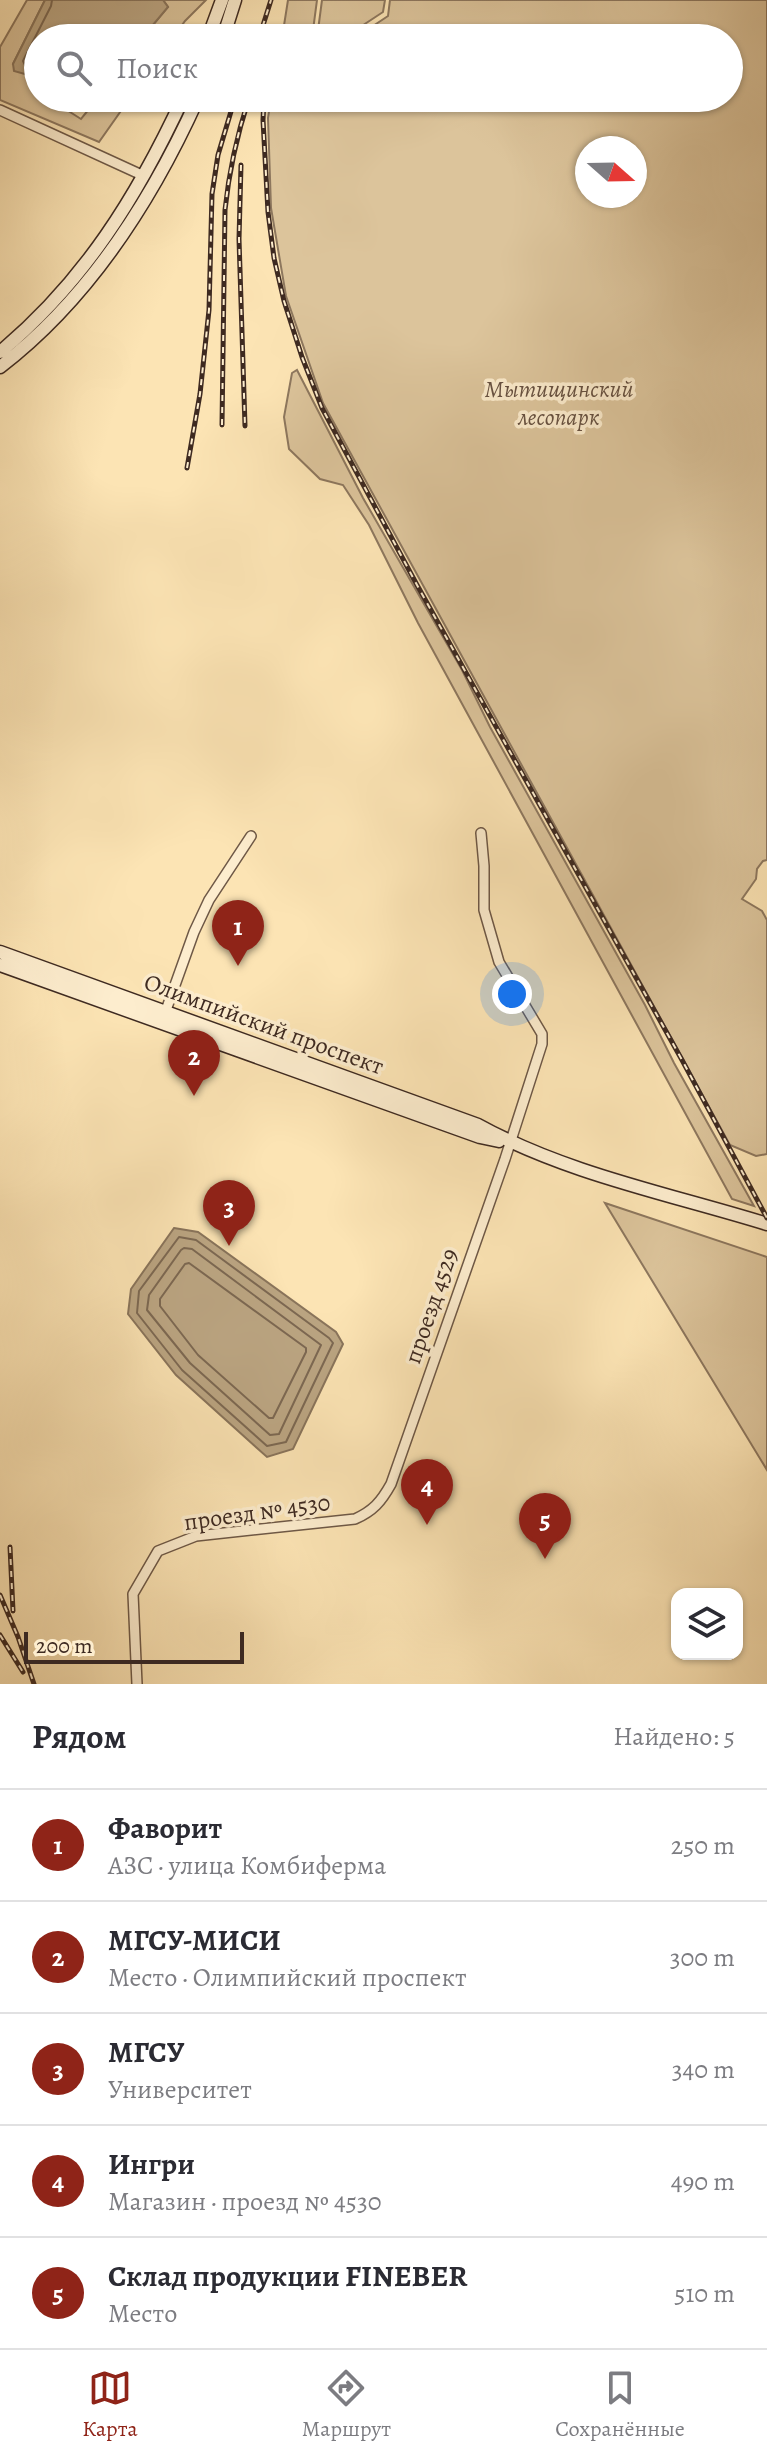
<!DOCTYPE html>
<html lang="ru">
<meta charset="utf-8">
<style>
body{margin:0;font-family:Alegreya,serif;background:#f2f2f3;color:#2b2b33}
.controls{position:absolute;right:24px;bottom:24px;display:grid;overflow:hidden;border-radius:16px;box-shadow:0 2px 6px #0004}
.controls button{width:72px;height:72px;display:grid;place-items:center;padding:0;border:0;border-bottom:2px solid #e1e1e2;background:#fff;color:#2b2b33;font:40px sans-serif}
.compass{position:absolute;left:575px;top:136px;width:72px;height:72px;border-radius:50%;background:#fff;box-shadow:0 2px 6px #0004;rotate:110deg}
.scale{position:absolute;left:24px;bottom:20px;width:220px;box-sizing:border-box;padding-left:8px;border:4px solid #3e2a21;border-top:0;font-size:22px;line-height:28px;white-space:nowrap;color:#3e2a21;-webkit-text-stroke:6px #fdedce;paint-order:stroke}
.you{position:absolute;left:512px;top:994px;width:28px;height:28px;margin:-20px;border:6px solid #fff;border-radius:50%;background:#1a73e8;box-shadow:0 0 0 12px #1a73e833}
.badge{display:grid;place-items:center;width:52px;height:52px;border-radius:50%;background:#8f2418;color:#fff;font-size:26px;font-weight:700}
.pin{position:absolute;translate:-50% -66px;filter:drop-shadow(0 2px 4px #0008)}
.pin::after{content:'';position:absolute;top:42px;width:28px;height:24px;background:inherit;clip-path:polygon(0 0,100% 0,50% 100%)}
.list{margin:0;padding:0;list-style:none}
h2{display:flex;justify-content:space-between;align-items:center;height:104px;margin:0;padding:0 32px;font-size:34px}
h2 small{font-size:26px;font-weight:400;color:#7c7c81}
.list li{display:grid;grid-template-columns:52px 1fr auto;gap:24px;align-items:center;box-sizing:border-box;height:112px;padding:0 32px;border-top:2px solid #e1e1e2}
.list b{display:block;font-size:30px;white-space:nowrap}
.list p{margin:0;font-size:26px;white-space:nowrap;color:#7c7c81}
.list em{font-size:26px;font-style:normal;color:#7c7c81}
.icon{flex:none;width:44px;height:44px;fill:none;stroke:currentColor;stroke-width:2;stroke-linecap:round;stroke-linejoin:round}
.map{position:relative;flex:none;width:767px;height:1684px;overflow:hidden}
.search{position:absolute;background:#fff;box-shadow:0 2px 6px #0004;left:24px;right:24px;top:24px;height:88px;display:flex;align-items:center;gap:20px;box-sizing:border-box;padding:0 28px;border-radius:44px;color:#7c7c81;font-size:30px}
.sheet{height:664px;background:#fff}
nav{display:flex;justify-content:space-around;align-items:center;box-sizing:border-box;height:112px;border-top:2px solid #e1e1e2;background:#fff;font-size:22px;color:#7c7c81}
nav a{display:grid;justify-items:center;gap:4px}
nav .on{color:#8f2418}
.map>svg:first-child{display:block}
.green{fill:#dcc49b;stroke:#8d775e;stroke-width:2;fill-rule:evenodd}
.water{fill:#bba582;stroke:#89745b;stroke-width:2}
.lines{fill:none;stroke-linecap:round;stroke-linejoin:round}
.shore{stroke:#7c6852;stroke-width:2}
.street-casing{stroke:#6e5846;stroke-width:12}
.secondary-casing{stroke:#3e2a21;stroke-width:15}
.street{stroke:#fdedce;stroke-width:9}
.secondary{stroke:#fdedce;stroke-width:12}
.rail-casing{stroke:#3e2a21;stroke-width:5}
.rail{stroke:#fdedce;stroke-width:2;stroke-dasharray:6;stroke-linecap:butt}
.labels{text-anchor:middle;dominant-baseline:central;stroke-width:7;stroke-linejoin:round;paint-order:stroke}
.park-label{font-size:24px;font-style:italic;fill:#665040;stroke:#fdedce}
.street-label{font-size:24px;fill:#3e2a21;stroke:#fdedce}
</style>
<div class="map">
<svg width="767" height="1684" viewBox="0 0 767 1684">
<rect width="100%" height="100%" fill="#fce4b4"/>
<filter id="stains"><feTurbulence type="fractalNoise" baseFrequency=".0025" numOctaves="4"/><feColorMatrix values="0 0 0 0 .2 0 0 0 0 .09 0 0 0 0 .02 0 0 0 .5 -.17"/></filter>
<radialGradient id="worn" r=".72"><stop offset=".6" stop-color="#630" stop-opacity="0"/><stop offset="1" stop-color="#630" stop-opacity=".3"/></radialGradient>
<!-- green -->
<path class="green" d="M27,0H45L13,64C27,73 38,80 38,98H48L81,119L98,98H130L99,142L0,100V47Z
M163,0H206L185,21L173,38H142L168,7Z
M288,0H317L312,38H282Z
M322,0H385L383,12L348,35L317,38Z
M390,0H767V860L763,861L757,869L756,879L742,899L762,911L767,920V1154L756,1156L730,1145L323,403L286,296L271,208L268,118L271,98H729V38H355L388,16ZM587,148H635V196H587Z
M297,370L363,498L462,670L490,727L645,1005L674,1063L754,1206L732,1199L418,623L369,525L343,485L320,479L289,449L284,417L292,373Z
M605,1203L767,1257V1470Z"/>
<!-- water -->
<path class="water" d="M45,0H163L168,7L142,38H38V90L32,81V76L14,71L13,64Z
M174,1228L198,1232L336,1332L343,1344L293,1449L267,1457L176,1375L128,1314L131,1289Z"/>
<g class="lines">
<!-- shore -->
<path class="shore" d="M38,71L25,65L23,61L51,6L52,0
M179,1237L196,1240L329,1338L333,1343L286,1442L267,1446L182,1370L137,1313L139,1291Z
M184,1248L192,1249L321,1345L279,1434L270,1435L190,1363L147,1310L149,1295L181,1250Z
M189,1263L306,1348V1352L273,1418H269L198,1355L160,1306V1299L185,1264Z"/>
<!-- street casing -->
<g class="street-casing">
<path id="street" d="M0,110L144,176
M165,1013L194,932L209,900L251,836
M137,1684L133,1594L158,1551L196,1536L355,1519C373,1511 381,1502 391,1484L505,1159L542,1044V1034L499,962L484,910V866L481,833"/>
</g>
<!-- secondary casing -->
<g class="secondary-casing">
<path id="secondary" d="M208,38L222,0
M223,38L235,0
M0,352C84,282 137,197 183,98
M0,367C90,298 152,200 198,98
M0,952L478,1125C567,1174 670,1194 767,1224
M0,965L480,1137L499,1141"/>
</g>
<!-- street -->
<use href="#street" class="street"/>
<!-- secondary -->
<use href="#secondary" class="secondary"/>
<!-- rail casing -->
<g class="rail-casing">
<path id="rail" d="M259,38L271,0
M264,98L263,120L268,212L274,258L284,301L302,357L322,408L417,585L682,1060L767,1218
M241,165L239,239L245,426
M222,425L225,210C229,171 237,135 249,98
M187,468L200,394L209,310L212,194L218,155L235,98
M10,1547L13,1611
M0,1595L18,1637L34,1684
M0,1635L23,1672"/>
</g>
<!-- rail -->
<use href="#rail" class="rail"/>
</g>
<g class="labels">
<!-- park labels -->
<g class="park-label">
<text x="559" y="389">Мытищинский<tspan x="559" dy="28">лесопарк</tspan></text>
</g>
<!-- street labels -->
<g class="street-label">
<text transform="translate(264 1024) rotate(20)">Олимпийский проспект</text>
<text transform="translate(431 1306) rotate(-71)">проезд 4529</text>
<text transform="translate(257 1512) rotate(-8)">проезд № 4530</text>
</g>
</g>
<rect width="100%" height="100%" filter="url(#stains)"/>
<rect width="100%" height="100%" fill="url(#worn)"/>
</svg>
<div class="controls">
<button><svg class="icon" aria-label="layers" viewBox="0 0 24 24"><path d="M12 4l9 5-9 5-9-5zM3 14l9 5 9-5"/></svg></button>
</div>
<svg class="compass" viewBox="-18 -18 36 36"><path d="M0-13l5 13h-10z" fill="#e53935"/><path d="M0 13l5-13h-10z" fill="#7c7c81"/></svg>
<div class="scale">200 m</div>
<div class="you"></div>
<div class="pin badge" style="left:238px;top:966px">1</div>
<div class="pin badge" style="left:194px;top:1096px">2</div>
<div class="pin badge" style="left:229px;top:1246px">3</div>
<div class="pin badge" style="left:427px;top:1525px">4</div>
<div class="pin badge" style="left:545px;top:1559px">5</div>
<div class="search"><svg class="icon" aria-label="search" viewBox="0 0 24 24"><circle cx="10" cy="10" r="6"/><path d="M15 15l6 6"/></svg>Поиск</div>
</div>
<section class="sheet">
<h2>Рядом<small>Найдено: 5</small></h2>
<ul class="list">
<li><span class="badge">1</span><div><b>Фаворит</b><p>АЗС · улица Комбиферма</p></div><em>250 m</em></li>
<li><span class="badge">2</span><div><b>МГСУ-МИСИ</b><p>Место · Олимпийский проспект</p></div><em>300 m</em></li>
<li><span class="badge">3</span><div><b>МГСУ</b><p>Университет</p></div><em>340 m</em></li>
<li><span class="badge">4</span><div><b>Ингри</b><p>Магазин · проезд № 4530</p></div><em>490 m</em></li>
<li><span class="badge">5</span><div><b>Склад продукции FINEBER</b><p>Место</p></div><em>510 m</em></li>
</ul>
</section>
<nav>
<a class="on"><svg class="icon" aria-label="map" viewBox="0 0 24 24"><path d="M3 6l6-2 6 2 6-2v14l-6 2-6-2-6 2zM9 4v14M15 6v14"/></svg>Карта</a>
<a><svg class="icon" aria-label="directions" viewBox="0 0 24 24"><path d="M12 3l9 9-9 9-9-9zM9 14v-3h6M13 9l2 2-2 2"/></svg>Маршрут</a>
<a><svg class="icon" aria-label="saved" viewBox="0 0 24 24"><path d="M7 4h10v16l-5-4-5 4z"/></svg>Сохранённые</a>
</nav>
